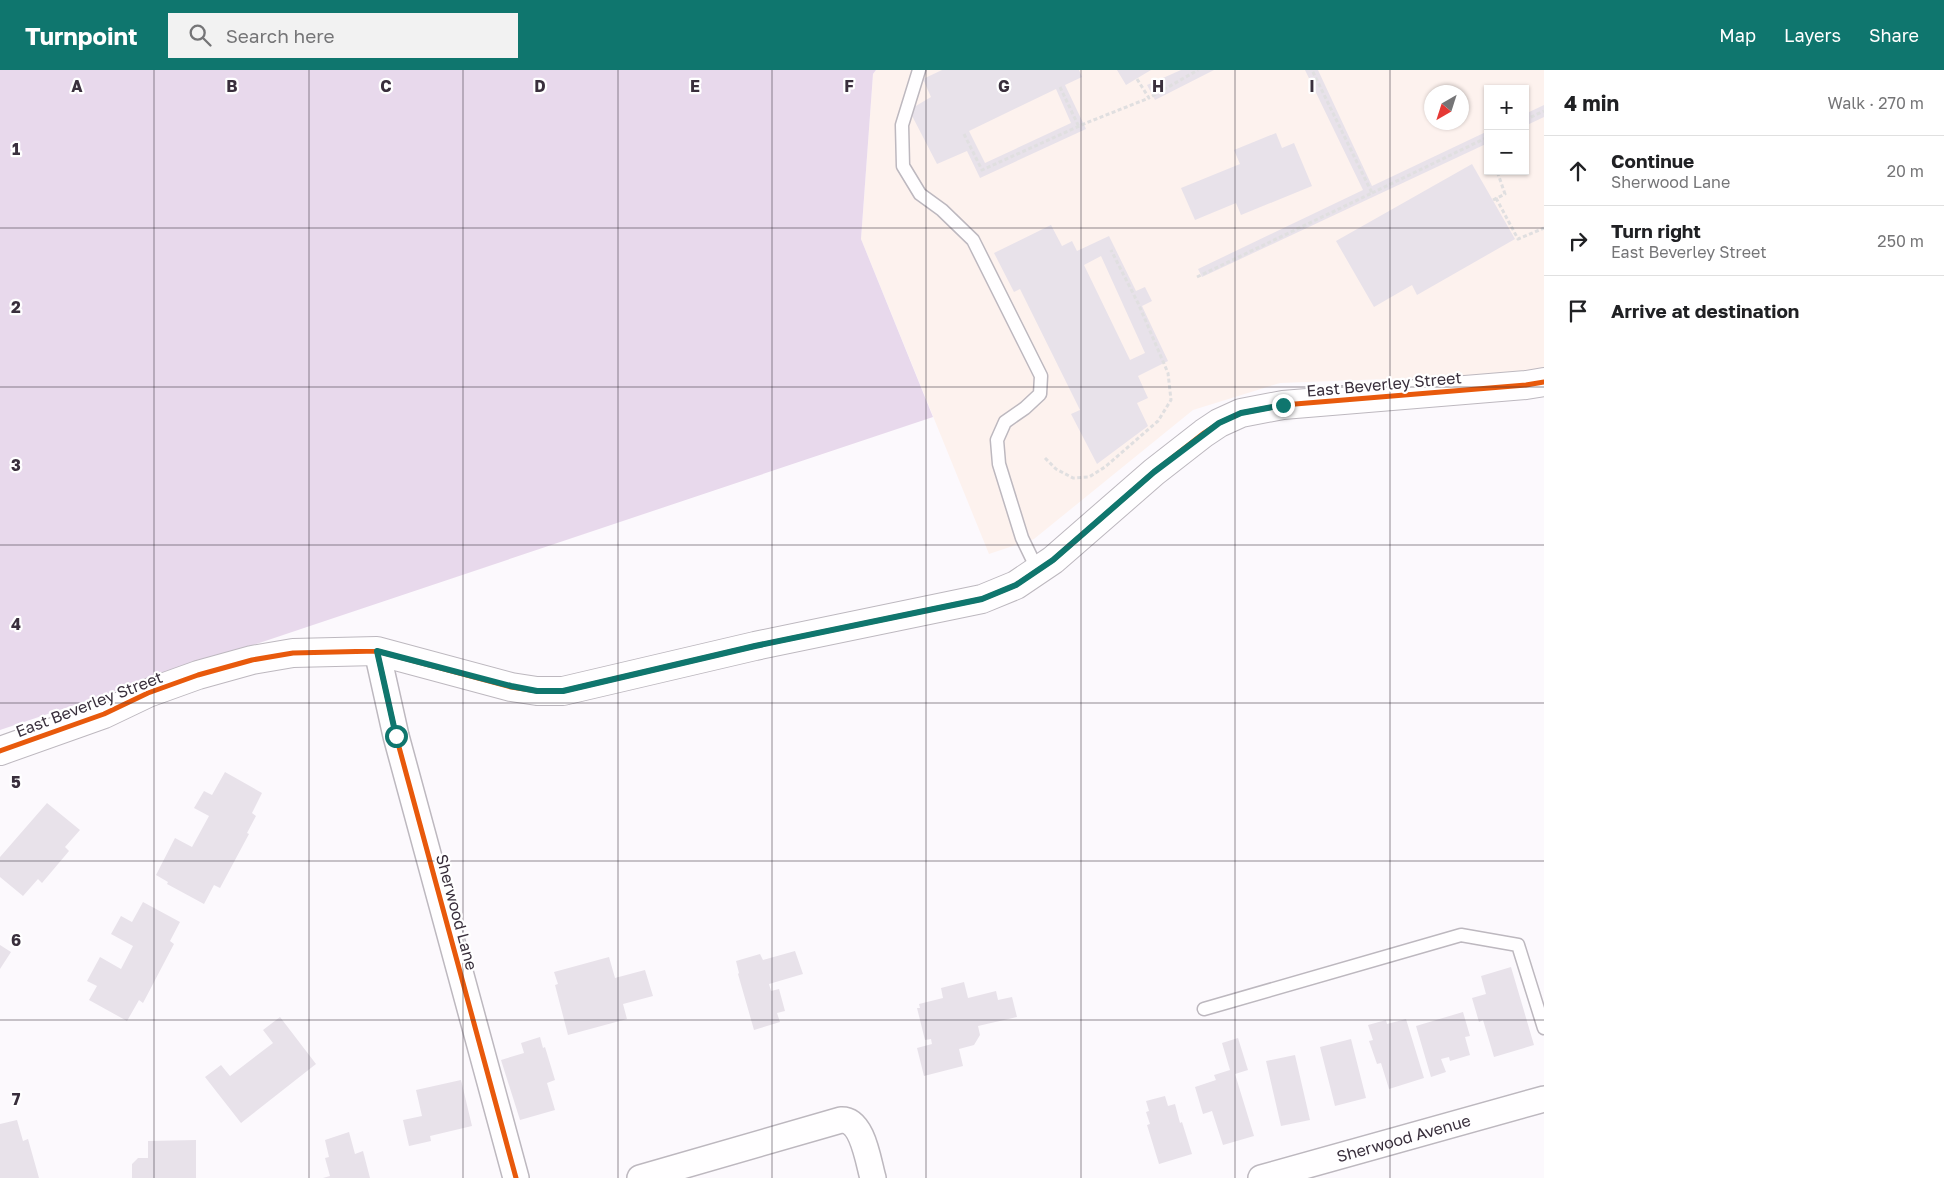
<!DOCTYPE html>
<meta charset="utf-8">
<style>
body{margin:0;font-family:"Golos Text",sans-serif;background:#f2f2f2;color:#202124}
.controls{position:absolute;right:15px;top:15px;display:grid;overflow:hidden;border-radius:0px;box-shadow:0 1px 4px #0004}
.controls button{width:45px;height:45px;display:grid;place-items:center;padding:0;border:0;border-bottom:1px solid #e0e0e0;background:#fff;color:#202124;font:25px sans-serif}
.compass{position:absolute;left:1424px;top:15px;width:45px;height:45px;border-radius:50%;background:#fff;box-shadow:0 1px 4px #0004;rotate:219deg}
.stop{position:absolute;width:15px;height:15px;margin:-11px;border:4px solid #0f766e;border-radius:50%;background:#fff}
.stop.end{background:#0f766e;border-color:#fff;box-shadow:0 1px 5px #0008}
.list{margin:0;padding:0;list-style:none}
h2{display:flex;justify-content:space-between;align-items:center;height:65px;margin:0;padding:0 20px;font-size:21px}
h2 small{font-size:16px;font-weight:400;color:#757577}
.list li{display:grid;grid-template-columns:32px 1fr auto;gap:15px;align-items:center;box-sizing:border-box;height:70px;padding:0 20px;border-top:1px solid #e0e0e0}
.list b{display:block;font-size:19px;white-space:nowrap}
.list p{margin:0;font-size:16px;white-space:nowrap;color:#757577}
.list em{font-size:16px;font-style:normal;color:#757577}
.icon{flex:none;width:28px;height:28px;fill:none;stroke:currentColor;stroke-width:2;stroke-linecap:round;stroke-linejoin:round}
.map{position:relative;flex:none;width:1544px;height:1108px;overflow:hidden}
header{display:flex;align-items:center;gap:30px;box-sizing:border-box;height:70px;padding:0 25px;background:#0f766e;color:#fff}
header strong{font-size:24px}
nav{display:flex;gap:28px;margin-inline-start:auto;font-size:18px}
.search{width:350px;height:45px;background:#f2f2f2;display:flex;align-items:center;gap:12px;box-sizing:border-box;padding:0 18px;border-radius:0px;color:#757577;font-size:19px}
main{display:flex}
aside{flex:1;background:#fff}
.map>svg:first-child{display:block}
.education{fill:#fdf2ee;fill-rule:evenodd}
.forest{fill:#e8d9ec}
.building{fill:#e8e2ea;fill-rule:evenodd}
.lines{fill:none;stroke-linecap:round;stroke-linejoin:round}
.lane-casing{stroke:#bdb8bf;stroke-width:15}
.street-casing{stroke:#bdb8bf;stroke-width:28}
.secondary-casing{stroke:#bdb8bf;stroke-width:30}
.path{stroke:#e0dfe0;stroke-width:3;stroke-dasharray:4 2.5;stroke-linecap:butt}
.lane{stroke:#fffeff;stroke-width:12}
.street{stroke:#fffeff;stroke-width:25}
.secondary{stroke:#fffeff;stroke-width:28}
.cycleway-casing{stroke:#fff;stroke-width:8}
.cycleway{stroke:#e8590c;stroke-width:5}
.route{stroke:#0f766e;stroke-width:6}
.grid{fill:none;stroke:#392f3c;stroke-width:1;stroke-opacity:0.55}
.labels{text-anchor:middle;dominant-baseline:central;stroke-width:4.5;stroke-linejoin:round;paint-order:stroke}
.street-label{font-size:16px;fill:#392f3c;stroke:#fff}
.grid-label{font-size:16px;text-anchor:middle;font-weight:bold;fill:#392f3c;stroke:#fff;stroke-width:4.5;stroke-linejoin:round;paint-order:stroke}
</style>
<header>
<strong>Turnpoint</strong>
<div class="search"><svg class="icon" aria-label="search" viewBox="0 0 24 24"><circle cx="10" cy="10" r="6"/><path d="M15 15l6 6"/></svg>Search here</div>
<nav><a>Map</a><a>Layers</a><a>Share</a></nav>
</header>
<main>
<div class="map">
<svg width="1544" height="1108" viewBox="0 0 1544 1108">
<rect width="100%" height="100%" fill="#fcf9fd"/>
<!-- education -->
<path class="education" d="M876,0H1544V299L1521,304L1280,313L1193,340L1034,469L989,484L861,169L873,4ZM1488,19H1525V101H1488ZM1432,22H1462V52H1432Z"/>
<!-- forest -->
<path class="forest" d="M0,0H876L873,4L861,169L933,347L0,660Z"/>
<!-- building -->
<path class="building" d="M942,0H1079L1082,7L1065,15L1086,59L980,108L967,81L937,94L909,40L931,27L923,9ZM1056,19L1071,53L985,93L969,61Z
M1117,0H1151L1126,15Z
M1181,0H1214L1155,30L1147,15Z
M1305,0H1318L1372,116L1488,61V73L1202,207L1198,199L1363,120Z
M1544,35V47L1525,56V44Z
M1276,63L1282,78L1294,73L1312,116L1241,145L1236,133L1195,150L1181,118L1240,94L1234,80Z
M1472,94L1515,169L1417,225L1412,215L1374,237L1336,171Z
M1051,155L1062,176L1072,171L1077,181L1109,166L1136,221L1145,217L1152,231L1142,236L1168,291L1138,306L1148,328L1137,333L1148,356L1097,394L1071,344L1080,340L1020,219L1014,222L994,183ZM1101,186L1145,283L1130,290L1084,195Z
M225,702L262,723L252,743L256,746L247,763L249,764L220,818L214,815L204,834L167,814L168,812L156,805L175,768L192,777L209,746L194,738L204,721L212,725Z
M47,733L80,760L65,777L69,781L42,813L38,809L23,826L0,807V787Z
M143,832L180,852L170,871L174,874L143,933L139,930L127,951L89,930L97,916L87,911L100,887L121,899L133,876L111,864L121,846L132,852Z
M0,875L11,882L0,899Z
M795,881L803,904L769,914L771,921L779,919L785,941L777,943L780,952L754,960L738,904L739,903L736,891L760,884L763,890Z
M609,887L615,908L645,900L653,926L623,934L627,949L568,965L555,915L558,914L554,902Z
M1511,897L1534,975L1494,987L1483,950L1479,952L1472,928L1486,924L1481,906Z
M964,912L968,928L996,921L998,930L1012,927L1017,947L978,956L980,965L974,975L959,979L963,996L924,1006L917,978L932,974L931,969L925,970L917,938H920L919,934L943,928L941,918Z
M1463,942L1470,966L1465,967L1470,985L1450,991L1449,987L1441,989L1446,1002L1431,1007L1416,956Z
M280,947L316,994L241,1053L205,1007L221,995L230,1006L273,973L263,960Z
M1406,949L1424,1008L1389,1019L1381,993L1377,994L1369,971L1373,970L1368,955L1386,950L1387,954Z
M540,967L543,978L545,977L555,1010L547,1013L555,1040L520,1050L501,990L524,983L521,973Z
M1238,968L1248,1000L1235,1004L1254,1066L1223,1075L1212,1041L1203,1044L1195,1017L1216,1010L1214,1005L1230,1000L1222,973Z
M1351,969L1366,1028L1335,1036L1320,977Z
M1295,985L1310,1050L1281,1056L1266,991Z
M461,1010L472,1056L430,1066L431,1071L409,1076L403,1050L422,1046L416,1020Z
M1165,1026L1168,1036L1175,1034L1180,1053L1182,1052L1192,1084L1159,1094L1147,1055L1150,1054L1146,1042L1149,1041L1146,1031Z
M17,1050L23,1071L28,1069L39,1108H0V1054Z
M349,1062L355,1084L363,1081L370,1108H323L330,1106L325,1088L329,1087L325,1070Z
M196,1070V1108H132V1094L138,1088H148V1071Z"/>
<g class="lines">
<!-- lane casing -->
<g class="lane-casing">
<path id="lane" d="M919,0L902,55L903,96L920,124L942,140L973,170L1041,306L1040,324L1025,338L1005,352L997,370L999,394L1022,468L1038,501
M1204,939L1461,865L1518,875L1544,958"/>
</g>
<!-- street casing -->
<g class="street-casing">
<g id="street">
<path d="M377,581L396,666L516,1108"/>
<path d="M640,1108L841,1050C863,1049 868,1091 873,1108"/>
<path id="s1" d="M1261,1108L1544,1029"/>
</g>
</g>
<!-- secondary casing -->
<g class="secondary-casing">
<path id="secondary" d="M0,681L104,644L148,623L198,605L252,590L293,583L377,581L511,617L537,621H563L755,576L982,529L1016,515L1053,490L1154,402L1204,363L1219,353L1241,343L1283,335L1526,315L1544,312"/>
</g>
<!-- path -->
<path class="path" d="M1137,9L1149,28L1198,0
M1060,17L1079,57
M1525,50L1544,41
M964,64L982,100L1086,53L1149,28
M1372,123L1488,67
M1496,128L1518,169L1544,158
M1493,130L1505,124L1497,101
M1197,207L1372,123L1312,0
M1045,388L1056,399L1073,408L1089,407L1105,397L1158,351L1171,330L1168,303L1138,233L1111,180"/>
<!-- lane -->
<use href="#lane" class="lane"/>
<!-- street -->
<use href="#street" class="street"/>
<!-- secondary -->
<use href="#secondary" class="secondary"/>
<!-- cycleway casing -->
<g class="cycleway-casing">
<path id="cycleway" d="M377,581L396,666L516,1108
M0,681L104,644L148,623L198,605L252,590L293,583L377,581L511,617L537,621H563L755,576L982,529L1016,515L1053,490L1154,402L1204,363L1219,353L1241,343L1283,335L1526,315L1544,312"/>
</g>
<!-- cycleway -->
<use href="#cycleway" class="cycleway"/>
</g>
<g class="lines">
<!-- route -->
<path class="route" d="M396,666L377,581L511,616L537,621H563L755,576L982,529L1016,515L1053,490L1154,402L1219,353L1241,343L1283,335"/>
</g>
<!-- grid -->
<path class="grid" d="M154,0V1108M309,0V1108M463,0V1108M618,0V1108M772,0V1108M926,0V1108M1081,0V1108M1235,0V1108M1390,0V1108M0,158H1544M0,317H1544M0,475H1544M0,633H1544M0,791H1544M0,950H1544"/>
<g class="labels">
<!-- street labels -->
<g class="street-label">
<text transform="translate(1384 314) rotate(-5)">East Beverley Street</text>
<text transform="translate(89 634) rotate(-21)">East Beverley Street</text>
<text transform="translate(457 842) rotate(75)">Sherwood Lane</text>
<text stroke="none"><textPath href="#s1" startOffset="148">Sherwood Avenue</textPath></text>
</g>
</g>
<g class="grid-label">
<text x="77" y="22">A</text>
<text x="232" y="22">B</text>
<text x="386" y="22">C</text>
<text x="540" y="22">D</text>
<text x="695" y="22">E</text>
<text x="849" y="22">F</text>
<text x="1004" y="22">G</text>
<text x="1158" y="22">H</text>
<text x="1312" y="22">I</text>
<text x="16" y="85">1</text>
<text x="16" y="243">2</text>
<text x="16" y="401">3</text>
<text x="16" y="560">4</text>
<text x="16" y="718">5</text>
<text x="16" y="876">6</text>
<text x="16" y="1035">7</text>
</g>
</svg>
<div class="controls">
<button>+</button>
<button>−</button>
</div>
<svg class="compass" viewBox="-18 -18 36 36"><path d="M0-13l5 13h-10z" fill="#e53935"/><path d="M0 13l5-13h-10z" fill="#757577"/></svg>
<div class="stop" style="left:396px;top:666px"></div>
<div class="stop end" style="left:1283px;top:335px"></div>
</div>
<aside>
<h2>4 min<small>Walk · 270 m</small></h2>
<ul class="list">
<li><svg class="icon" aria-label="ahead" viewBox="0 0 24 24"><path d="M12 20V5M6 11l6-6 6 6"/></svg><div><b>Continue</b><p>Sherwood Lane</p></div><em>20 m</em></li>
<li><svg class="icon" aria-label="right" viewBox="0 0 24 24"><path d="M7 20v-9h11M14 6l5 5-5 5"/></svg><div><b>Turn right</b><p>East Beverley Street</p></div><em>250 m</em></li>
<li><svg class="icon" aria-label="arrive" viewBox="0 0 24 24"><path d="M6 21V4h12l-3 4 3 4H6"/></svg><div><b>Arrive at destination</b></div></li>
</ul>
</aside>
</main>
